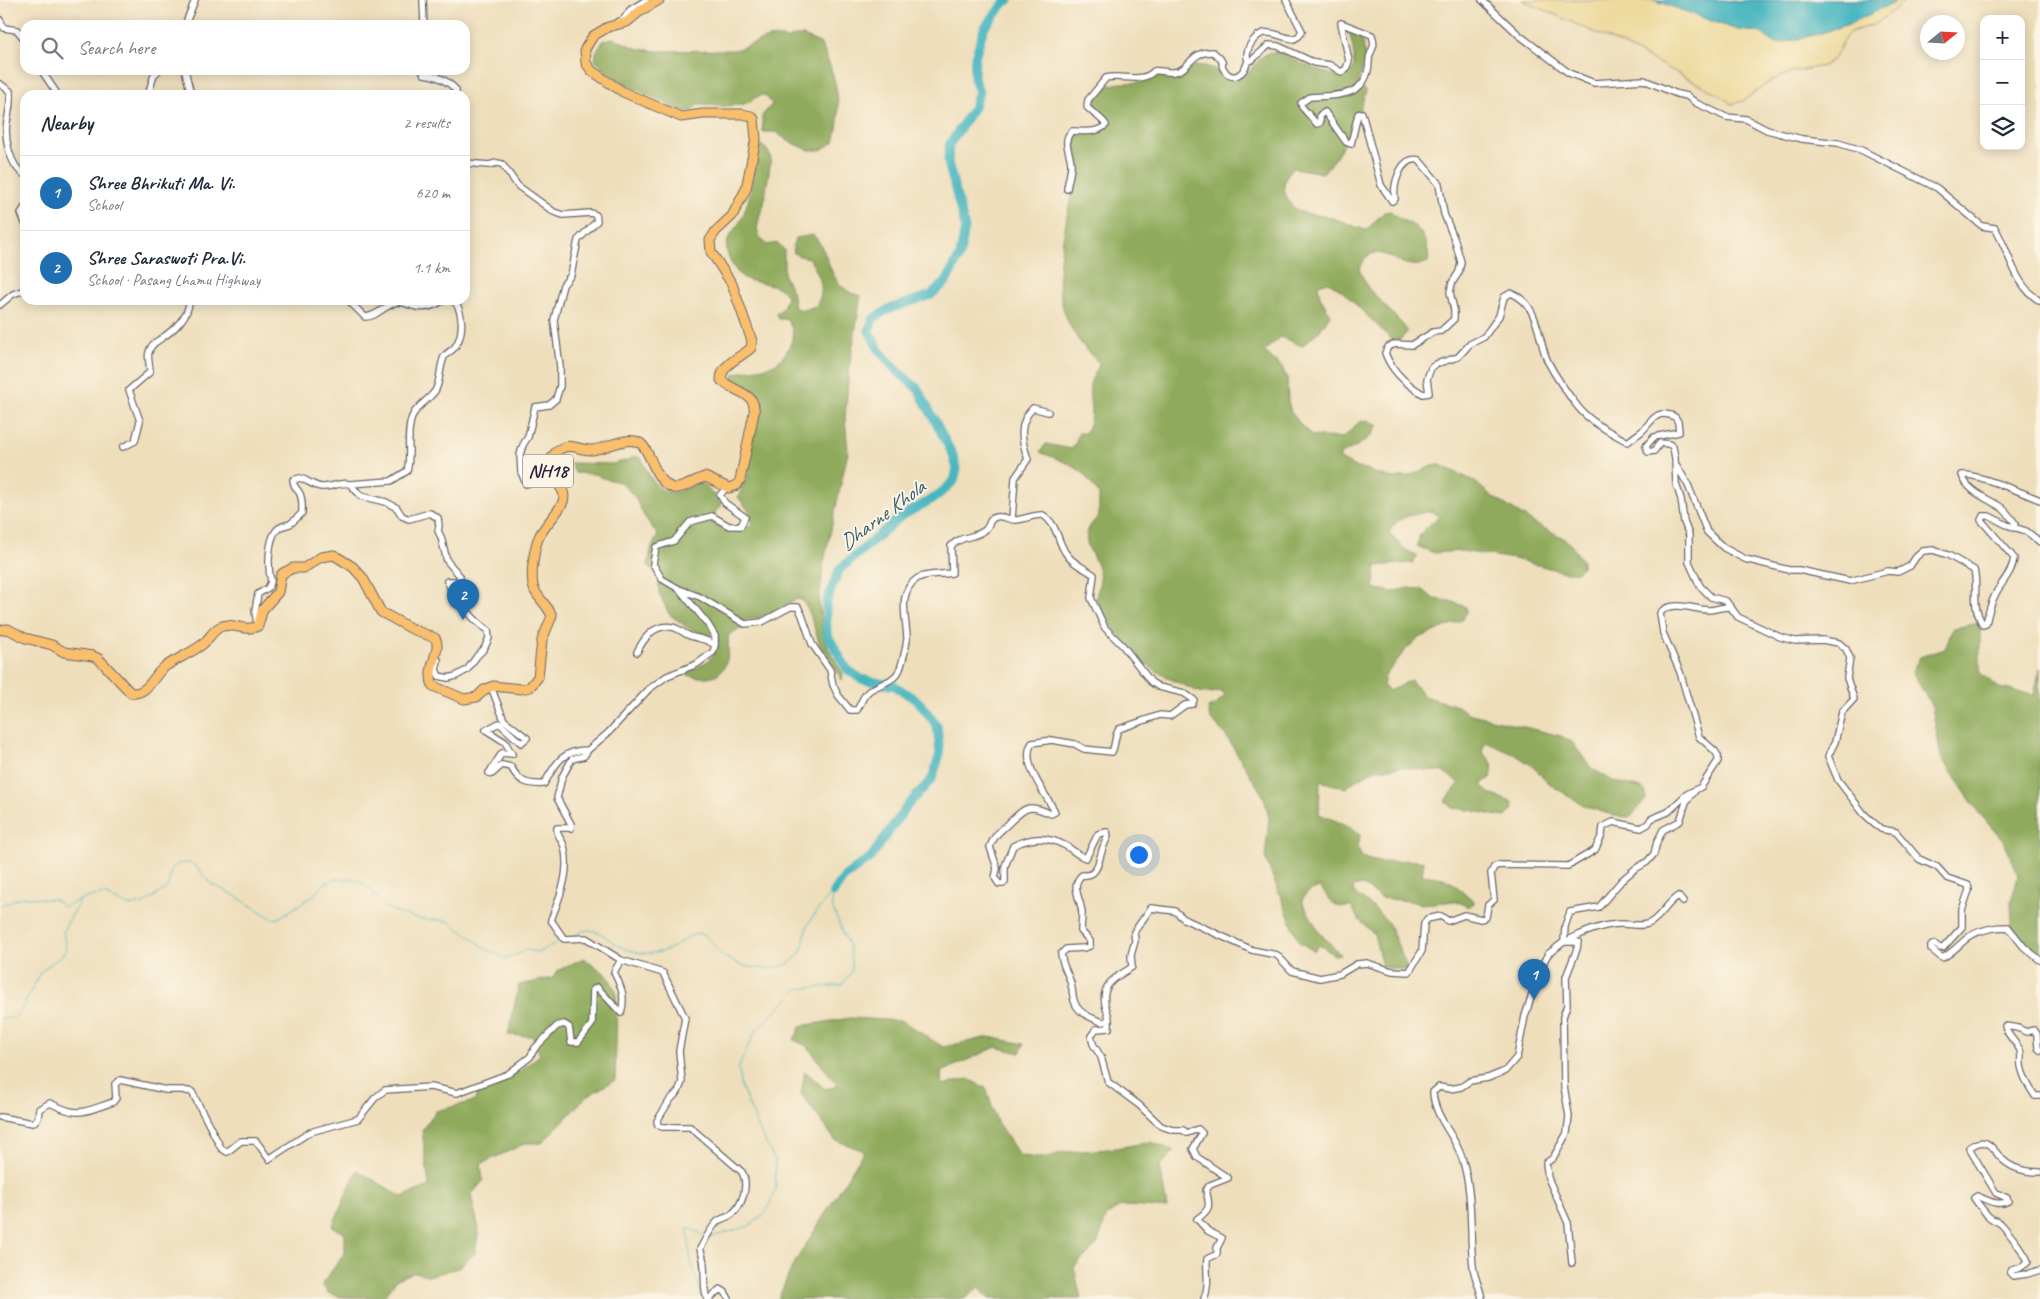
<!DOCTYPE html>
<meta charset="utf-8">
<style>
body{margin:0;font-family:Caveat,sans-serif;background:#f2f2f3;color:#1f2937}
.controls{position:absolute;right:15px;top:15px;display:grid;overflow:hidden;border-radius:10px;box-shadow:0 2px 12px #0003}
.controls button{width:45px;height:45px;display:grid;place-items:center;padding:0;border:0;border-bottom:1px solid #e0e1e3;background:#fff;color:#1f2937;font:25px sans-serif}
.compass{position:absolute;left:1920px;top:15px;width:45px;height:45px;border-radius:50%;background:#fff;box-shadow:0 2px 12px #0003;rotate:72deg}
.you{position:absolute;left:1138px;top:854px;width:18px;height:18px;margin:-12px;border:4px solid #fff;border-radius:50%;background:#1a73e8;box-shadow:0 0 0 8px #1a73e833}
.badge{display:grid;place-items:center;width:32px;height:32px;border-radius:50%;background:#1f6fb2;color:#fff;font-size:16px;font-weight:700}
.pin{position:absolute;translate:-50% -41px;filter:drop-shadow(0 1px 2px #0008)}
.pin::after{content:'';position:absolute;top:26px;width:18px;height:15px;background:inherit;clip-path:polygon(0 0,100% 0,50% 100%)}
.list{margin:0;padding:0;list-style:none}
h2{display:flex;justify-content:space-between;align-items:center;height:65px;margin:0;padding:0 20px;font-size:21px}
h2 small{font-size:16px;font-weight:400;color:#747a83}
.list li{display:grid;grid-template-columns:32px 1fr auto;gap:15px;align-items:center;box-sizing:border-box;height:75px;padding:0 20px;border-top:1px solid #e0e1e3}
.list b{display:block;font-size:19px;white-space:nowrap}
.list p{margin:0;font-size:16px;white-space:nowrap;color:#747a83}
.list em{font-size:16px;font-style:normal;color:#747a83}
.icon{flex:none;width:28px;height:28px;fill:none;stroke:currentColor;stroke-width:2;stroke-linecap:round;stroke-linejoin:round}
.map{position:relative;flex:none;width:2040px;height:1299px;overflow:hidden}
.search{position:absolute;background:#fff;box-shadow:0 2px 12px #0003;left:20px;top:20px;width:450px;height:55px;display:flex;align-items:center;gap:12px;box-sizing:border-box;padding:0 18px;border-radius:15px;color:#747a83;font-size:19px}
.panel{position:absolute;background:#fff;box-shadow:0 2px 12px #0003;left:20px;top:90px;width:450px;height:215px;border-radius:15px}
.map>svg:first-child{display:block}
.forest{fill:#8faa5c;stroke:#58664c}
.sand{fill:#eeda9e;stroke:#887e6c}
.water{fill:#46b5c0;stroke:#346c7e}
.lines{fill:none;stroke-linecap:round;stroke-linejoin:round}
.stream{stroke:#46b5c0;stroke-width:1}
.river{stroke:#46b5c0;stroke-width:9}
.street-casing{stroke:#696468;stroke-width:8}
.primary-casing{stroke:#696468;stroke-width:11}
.street{stroke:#fff;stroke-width:5.5}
.primary{stroke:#f9bf6d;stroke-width:9}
.labels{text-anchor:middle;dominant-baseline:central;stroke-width:4;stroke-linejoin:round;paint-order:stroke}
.shield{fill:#fcf5e5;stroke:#63616e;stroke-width:1}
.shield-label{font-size:19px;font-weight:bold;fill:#22223b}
.water-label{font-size:21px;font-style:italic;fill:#305d70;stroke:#fcf5e5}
</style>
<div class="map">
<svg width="2040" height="1299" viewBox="0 0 2040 1299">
<rect width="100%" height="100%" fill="#fcf5e5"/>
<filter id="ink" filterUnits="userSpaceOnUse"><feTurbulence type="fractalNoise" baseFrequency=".02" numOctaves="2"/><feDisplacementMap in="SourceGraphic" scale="10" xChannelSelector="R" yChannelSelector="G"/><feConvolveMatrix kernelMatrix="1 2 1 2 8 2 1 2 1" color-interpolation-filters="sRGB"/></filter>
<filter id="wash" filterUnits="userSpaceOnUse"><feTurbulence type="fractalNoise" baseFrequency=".0096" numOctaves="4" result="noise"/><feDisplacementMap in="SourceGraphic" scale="20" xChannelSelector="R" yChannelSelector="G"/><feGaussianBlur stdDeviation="1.12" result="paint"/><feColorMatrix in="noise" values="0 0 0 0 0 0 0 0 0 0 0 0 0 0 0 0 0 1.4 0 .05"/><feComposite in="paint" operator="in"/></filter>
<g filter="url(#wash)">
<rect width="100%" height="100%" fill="#eedebb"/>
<!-- forest -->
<path class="forest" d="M1355,30C1369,44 1365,64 1358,81L1366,91C1358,120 1343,150 1323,173L1293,168C1286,174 1282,184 1285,193C1294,218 1310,212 1332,218C1344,221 1354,227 1366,230L1384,212L1391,211C1398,219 1406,221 1414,226C1423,231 1431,253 1428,262C1423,264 1417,266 1412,265C1392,264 1373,236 1359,269L1368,288L1403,325L1407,332L1401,339L1392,340L1343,292L1329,282L1318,285L1320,296L1330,315L1320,330L1302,346L1281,337L1264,351L1282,367L1287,378L1288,402L1291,412L1301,425L1312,436L1338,438L1344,437L1359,422L1367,420L1377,425C1376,437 1351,450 1340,454V459L1357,468L1367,469L1374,473L1393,478L1408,476L1432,466L1440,465L1474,481L1490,495L1537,525L1562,537L1573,547L1582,561V567L1577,572H1564L1515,559L1461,551L1434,553L1417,546L1420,534L1439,516L1432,511C1415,515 1396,515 1389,533L1404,549L1418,556L1413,563L1376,566L1374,588L1392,592L1408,588L1422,589L1434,599L1450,601L1466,607L1467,611L1462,620L1419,638L1406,649L1385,676L1383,686L1390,691L1411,680L1424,696L1458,706L1467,713L1561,736L1572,742L1591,768L1613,781L1641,788L1646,792V800L1641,804L1631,817L1615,816L1587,807L1551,785L1531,765L1516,755L1485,742L1482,752C1493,762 1494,763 1491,778L1482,783V786L1489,793L1513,803L1512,811L1506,817C1488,815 1471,809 1453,808L1445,801L1460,783L1444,772L1401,767L1377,769L1356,780L1346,788L1320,781L1319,814L1349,826L1360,835L1358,848L1362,857C1386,868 1402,857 1424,862L1422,875L1443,878L1453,883L1475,902L1469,907L1456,901L1422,904L1410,901L1381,898L1362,885L1353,887L1354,893L1373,907L1388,922L1408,970L1382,967L1374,934L1358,919L1352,907C1331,909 1332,901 1320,887C1312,889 1304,893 1302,901L1319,932L1340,954L1334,955L1320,945L1314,951L1299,942L1265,858L1269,819L1264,797L1224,733L1210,719L1208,708L1216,705L1225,695L1221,691C1201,696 1198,691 1181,684C1137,665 1117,638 1096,598C1097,592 1100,584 1100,578C1099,554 1071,541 1099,516V494L1083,473L1070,464L1040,452L1046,444L1072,449L1076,442L1078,433H1085C1096,413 1088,406 1090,385C1091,377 1098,371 1099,363C1036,304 1064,250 1074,177C1075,173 1076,167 1076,162C1076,152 1072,146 1076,136L1102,129L1106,125L1099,111L1093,105C1096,100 1099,91 1104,88C1120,78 1144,88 1158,75C1172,78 1184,78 1193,66C1210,63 1219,73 1233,81C1247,78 1252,66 1262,57C1276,44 1292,60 1305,65C1317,70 1330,74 1343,78L1353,70C1355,57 1353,46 1349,33Z
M795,36H803L820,43C836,74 844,108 834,142L821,150H809L788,141L776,132H763L762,116L772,104L765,95C756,94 750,104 740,105C732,105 722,107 716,106C703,105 702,100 691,111H682C652,96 618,85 595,61L596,52L603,41L612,38L639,49L656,51L735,50L768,38L780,37L787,39Z
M758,142L768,151L771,159L764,204L760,214L757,229L760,237L767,245L778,243L784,250V276L792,291L795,308L803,310L816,306C827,288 819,275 809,258L800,256L794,253L793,245L796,238L813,235C830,251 827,280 850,292C853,294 858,295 861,296L849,369L845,418L848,452L824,561L819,601L823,635L828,648L843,674L842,680L820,645L810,614L803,601L799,599C783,602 761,623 745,619L743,628L733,632L728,636C729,654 729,676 706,677C699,677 693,678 687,674V672C707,663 721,656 717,632L715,630L710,636L688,628L669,614L659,593V581L656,573L648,565L651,549L658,535L644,516L635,497L620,482L602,478L596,474L575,473L570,463L613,464L628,460L635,456L641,458C647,471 656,495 675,492C684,491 692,485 701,483L704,485L719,500L721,506L717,509L711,522C726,532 737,531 753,525L749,511L738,497L748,475L758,399L752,392L732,381L734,374C759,366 778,373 790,345C795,335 793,328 787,319H778L776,314L783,308L787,296C775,278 753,287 740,275C732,267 725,254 727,244C729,233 738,227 742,218C753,194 753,167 758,142Z
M1980,623V673L1999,688L2034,695L2040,668V958L2028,947L2012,926L2011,902L2018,875L2005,843L1979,813L1941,757L1932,707L1912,671L1920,657L1945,649L1953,628Z
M584,958L607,975L616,991L617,1006L615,1080L587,1096L542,1143H526L481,1164L483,1181L471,1195L479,1230L475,1253L458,1268L429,1276L415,1272L397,1279L383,1298L342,1297L328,1293L322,1284L345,1253V1233L332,1227L357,1170L402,1197L429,1186L422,1130L436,1111L475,1101L477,1093L514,1075L540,1055L532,1036L508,1035L519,985L553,978L557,971Z
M850,1018L902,1021L943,1047L989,1037L1024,1044L1020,1053L996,1047L941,1072L942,1085L968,1079L986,1088L997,1122L1020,1156L1042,1158L1066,1152L1110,1149L1151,1142L1175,1151L1160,1166L1167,1208L1122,1206L1107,1215L1097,1245L1074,1267L1081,1299H989L979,1287L965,1299H778L792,1267L864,1151L835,1140L801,1094L805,1071L825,1089L838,1086L807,1046L794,1040L801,1026Z"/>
<!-- sand -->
<path class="sand" d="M1522,0H1654L1717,23L1738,30L1760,32L1781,43C1805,37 1829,32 1853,22C1870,15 1887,0 1906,0L1876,24L1850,32L1846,36L1835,58L1823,66L1792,72L1772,80L1743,101L1731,104L1722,96L1625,46Z"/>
<!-- water -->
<path class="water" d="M1654,0H1723L1738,2L1749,0H1898L1854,22L1825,32L1781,43H1774L1760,32L1738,30L1717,23Z"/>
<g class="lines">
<!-- stream -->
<path class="stream" d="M0,905C8,904 15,898 23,897C33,896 43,901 53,899L64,907L80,900
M573,937C593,921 602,936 619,946C625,949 635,952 641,953C651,954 662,953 671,948C680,944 690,932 701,934C710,936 713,946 719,952C735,968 767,973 787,964C808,953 801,939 809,923C816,911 824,902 833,893
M0,1019L13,1018L21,1011L41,971L60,957L66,950L63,931L81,899L104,894L128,906L143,904L167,888L172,868L178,864L190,863L196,866L211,884L232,894L273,919L279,918L314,895L325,883L335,879H357L371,890L377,899L384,906L395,912L419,919L448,921L491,952L505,958L517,955L524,950L538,952L563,941
M708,1238L749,1226L765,1214L776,1189L775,1160L760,1132L740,1084L739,1066L756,1030L798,989L842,985L852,971L850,949L832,907L833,894
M702,1299L690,1257L688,1228L698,1232L705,1237"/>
<!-- river -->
<path class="river" d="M833,893L845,876L871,857L907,806L932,779L940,754L937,726L919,702L895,686L861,679L847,669L827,634L826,603L839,570L900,517L936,497L954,481L957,469L953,455L918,389L895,369L879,350L869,331L873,319L889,309L931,295L946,282L960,255L965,228L948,162L949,145L974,107L979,92L974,78L975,57L984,28L1005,2L1009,0"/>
</g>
</g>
<g filter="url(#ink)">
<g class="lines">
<!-- street casing -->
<g class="street-casing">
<path id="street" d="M423,0L424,25
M1286,0L1302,31L1299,36L1294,39C1276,37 1263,23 1250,45C1247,50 1246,55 1248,61L1252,60L1269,45L1278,46L1315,63L1330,65L1341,72L1346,69L1349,61L1341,23L1372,35C1377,50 1369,49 1369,61C1368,98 1338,95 1310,97L1301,103L1302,107L1317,124L1320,123V115L1325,112L1346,142L1351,144L1358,114L1362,113L1381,185L1392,201L1395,199C1393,185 1400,156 1419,160L1439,184L1444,214L1455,241L1461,262L1459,272L1452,283L1450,292L1454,310V319L1441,331L1433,332L1412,345L1395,344L1388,347L1385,353C1392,372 1406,384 1423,394L1429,393L1427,379L1431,368L1436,364L1458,357L1470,344L1484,337L1499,316L1504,297L1511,293C1540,304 1537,339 1548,362C1556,377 1567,393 1578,407C1591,423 1610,432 1628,442C1632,438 1637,435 1641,432C1653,421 1655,408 1675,417L1678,422L1679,432L1654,437L1646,446L1648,452L1654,451L1660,443L1669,444L1673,447L1675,458L1676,484L1681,499L1684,522L1689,535V562L1700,586L1711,597L1726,601L1738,617L1780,637L1795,641L1822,640L1839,643L1846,649L1850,658L1847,678L1854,699L1842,712L1835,742L1828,756L1838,780L1864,814L1881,829L1896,832L1919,859L1937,867L1947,878L1968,885L1969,890L1962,910V927L1943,948H1940L1934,944L1931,946V949L1942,958C1953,953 1960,943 1970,936C1982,929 1994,927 2008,927L2024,947L2040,960
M1482,0L1519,35L1569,73L1594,83L1644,80L1677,94L1687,96L1696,103L1726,117L1746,119L1767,130L1802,139L1838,143L1861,150L1937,188L1982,226L1995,228C2010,253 2014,285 2040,301
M0,20L4,28L17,30L25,40
M617,22L623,20L630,10L646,0
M185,25L195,0
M41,70L58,95
M185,70L191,95
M422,70L424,74C437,75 447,80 456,90V95
M0,84L10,91C11,105 9,110 7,122C4,138 10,167 25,175
M148,95L154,75L159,70
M465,163L489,165L497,163L502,164L518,186L554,212L563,215L591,213L596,215L597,221L578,240L571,275L563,285L554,320L560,367V386L556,399L549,405L535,407L528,437L523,445L520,455L521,472L526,484L551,477
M1067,189C1068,181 1071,172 1071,165C1071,152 1061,141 1072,131C1084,131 1096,134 1106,125C1101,117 1093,114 1087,107L1088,100L1106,78C1122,74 1142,84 1154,71C1160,70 1168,73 1174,72C1191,70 1189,51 1213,52C1215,54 1220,57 1221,60C1225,66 1220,62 1223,68C1232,84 1244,74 1248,61
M25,207L21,213L25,223
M348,300L365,317C378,317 385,304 398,302C405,302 410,306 417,307C426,309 436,305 444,300
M0,305L13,294L25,290
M123,447L135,441L140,421L129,390L150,372C150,365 147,357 149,352C151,344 156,342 162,338C174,330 190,315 189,300
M1677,466L1688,485L1707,532L1724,548L1745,559L1789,570H1799L1850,581L1888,571L1898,572L1910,566L1916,557L1923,551L1933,550L1948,555L1974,570C1979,591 1970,603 1983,625L1986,624C1988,613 1991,603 1996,593C2002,582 2013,571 2014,558L1981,520L1983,516H1989L2007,525L2026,531L2040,542
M1012,519L1015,478L1028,459C1021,440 1018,423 1033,408L1048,412
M2014,528L2015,523C2011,518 2007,512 2002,508C1988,498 1968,493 1962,475C1975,473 2026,494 2040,500
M679,589L700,597L745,624L762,622L790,607H798L802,615L812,644L830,670L833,685L838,695L850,710H857C861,704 863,695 869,691C879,683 894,683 900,669C903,660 906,649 907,639C907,619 896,592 918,578C928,573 941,575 952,573L951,546C961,535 978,538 986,529C990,525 989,518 996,517C1002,515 1009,520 1015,520C1025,520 1033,514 1043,515C1057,524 1057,539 1065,552C1071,563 1085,568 1094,575L1091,598L1105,628L1123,646L1151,682L1159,687L1184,693L1194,700L1192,704L1185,705L1170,716L1160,715L1119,729C1114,736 1116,744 1112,752L1084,749L1075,744L1052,740L1032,743C1019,763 1047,795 1055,812L1051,814C1030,804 1026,806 1010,822C1000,832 995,833 990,847L997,868L995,878L999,884H1003L1005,881V866L1013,846C1030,837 1048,836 1066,846C1073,850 1078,856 1086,858L1098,834L1107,832L1108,836C1106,841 1103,846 1102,851C1098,862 1098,877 1082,875C1069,886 1082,900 1082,914C1082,920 1081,925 1081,931L1090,941V946L1084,948L1066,949L1061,954C1062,965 1068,973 1071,984C1073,990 1072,997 1075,1003C1079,1014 1093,1019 1103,1022L1109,1020C1109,1014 1106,1010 1105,1004C1101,982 1118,977 1132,967L1131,955L1135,941L1134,932L1151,908L1175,911L1184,919L1252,950L1277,955L1292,971L1320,978L1340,974L1357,964L1367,963L1392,971L1409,972L1422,951L1424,924L1427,919L1441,916L1448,921L1464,915L1481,919L1486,917L1488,905L1494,900L1491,873L1494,867L1499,865L1568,866L1595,850L1602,835L1603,827L1613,822L1641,828L1648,824L1651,819L1668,812L1687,794L1701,787L1718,761V756L1715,751L1699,737L1680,672L1663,633L1660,613C1671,600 1693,609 1708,610C1717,610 1722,606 1731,607
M257,624L255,611L258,594L268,588L271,582C268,569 267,537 279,528C281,526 287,525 290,524C294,521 298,517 302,513C302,506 303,498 299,492C295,487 294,486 293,480L300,478C307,480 315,487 322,487C332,488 340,481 350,484
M637,652C644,638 654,624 672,627C679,628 684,634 690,636C699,639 707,639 715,645
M438,660L436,670L439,676L448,678L456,676L467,670L477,656L484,649L489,638L488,630C471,619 464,607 456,590L451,589L447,581H459L460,576L447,561L441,537L438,531L439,526L438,518L430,513L409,519L402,516L397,508L386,502L361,496L350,484L391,481L407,471C412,454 405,435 412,417C416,406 428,401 435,391C441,381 439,368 444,357C446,353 452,351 455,347C464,334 464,311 453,300
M491,687L504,720L527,738L521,743L499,723L486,730L505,742L512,754L502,753L489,773L492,774L502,765L511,767C519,782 527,785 544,784C556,763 562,750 588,750
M1566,941C1583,933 1600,925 1619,924C1629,923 1640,928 1650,923C1661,917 1667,903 1678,896L1683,902
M1564,942H1578L1577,949L1566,977L1567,1005L1563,1017L1564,1086L1569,1116L1567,1133L1553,1158L1546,1163L1548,1178L1568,1223L1572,1263
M1109,1020V1028L1096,1029L1091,1036L1093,1044L1101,1057L1108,1082L1139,1105L1161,1126L1173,1130H1183L1187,1133L1198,1129L1202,1133L1193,1149L1197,1157L1228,1178L1210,1185L1206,1190C1210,1206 1211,1209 1197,1219L1208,1231L1222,1238L1217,1248V1254L1207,1259C1206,1275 1210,1283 1204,1299
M2040,1050L2038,1048L2037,1034L2034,1030L2026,1032L2018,1028L2005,1026C2006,1034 2016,1042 2020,1050C2022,1055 2020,1061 2021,1066C2023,1077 2029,1087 2035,1096H2040
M0,1117L33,1123L38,1118L39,1109L50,1103C80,1118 83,1112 113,1102L116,1098L115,1084L120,1080L166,1090H182L192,1092L221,1148L227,1152L241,1141H256L269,1159L310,1132L358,1119L375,1098L385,1090L431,1087L457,1093L508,1074L530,1057L535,1048L557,1026L564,1024L569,1027L571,1042H578L592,1024L593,990L597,987L621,1013C626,996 621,987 614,972L621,960
M2040,1172C2027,1172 2014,1170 2003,1160C1991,1149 1989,1134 1969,1148L1996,1193L2007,1198L2008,1201C1998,1207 1987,1200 1977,1196L1974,1198C1978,1204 1983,1210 1988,1216C1992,1220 1997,1221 2001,1224C2006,1229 2028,1257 2028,1262L2020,1268L2012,1270L2010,1273L2013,1276L2027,1274L2040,1270
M707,1299C701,1282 708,1265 700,1249C705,1240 710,1229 717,1222C721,1218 727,1218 731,1215C743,1205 749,1185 742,1172L690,1127H662L658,1125L657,1121L670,1100L678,1092L682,1082L679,1051L685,1018L663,973L621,960L586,938L564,939L551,920C560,896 571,872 564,846C562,839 556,835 557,828H571V824L557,798L562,777L572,759L584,756L588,750L608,733L649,689L667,676L697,664L713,652L715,645V636L707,623L679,589L662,579L653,564L656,547L674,541L690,522L712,516L729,526H741L745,517L725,503L720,495L726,488
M709,1299L720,1289L725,1292L729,1299
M1482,1299C1480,1287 1474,1277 1473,1266C1469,1229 1474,1196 1462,1158C1455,1135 1434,1117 1433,1092L1439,1087L1450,1089L1461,1087L1470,1081L1488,1078L1505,1071L1517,1057L1525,1016L1541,967L1548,954L1564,942L1565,926L1570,912L1599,907L1622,880L1635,869L1647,862L1654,854L1657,842L1663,830L1680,821L1686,802L1694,792"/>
</g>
<!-- primary casing -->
<g class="primary-casing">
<path id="primary" d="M0,630L8,629L25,638L52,645L64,652L93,656L99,659L129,691L131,693C149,695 154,673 166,666C178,658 193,652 203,644C209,639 213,630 220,627C231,621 244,633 258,626L263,609L278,592L281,575L283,573L293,568H304L321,557L334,555L353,567L363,578L381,612L412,629L435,638C443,651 425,666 433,686L464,699L477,697L484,690L493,686L521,689L530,687L538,677L542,640L552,616C548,606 540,600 535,591C529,581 534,545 540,535C546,524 556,515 562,504C572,485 540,478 550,461C553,455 556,450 562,448C572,443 581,451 592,450C606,449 626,435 640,443C651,450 654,482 673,488C684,490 695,479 705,477L729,488L737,485L740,480L754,413C757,392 733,392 721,380C721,364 740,358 751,348L752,341L732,284L711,252L710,240L716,231L732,216L746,189L756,138L754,119L751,116L742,114H703L681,117L623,92L592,71L586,63L585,49L593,36L608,27L627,22L640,11L659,0"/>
</g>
<!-- street -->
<use href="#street" class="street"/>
<!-- primary -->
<use href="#primary" class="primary"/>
</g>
</g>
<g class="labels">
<!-- shield labels -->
<rect class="shield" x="523" y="454.5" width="50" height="33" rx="4"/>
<g class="shield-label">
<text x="548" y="471">NH18</text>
</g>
<!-- water labels -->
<g class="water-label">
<text transform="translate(882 515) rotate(-37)">Dharne Khola</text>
</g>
</g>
</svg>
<div class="controls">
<button>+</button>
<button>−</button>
<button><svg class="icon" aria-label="layers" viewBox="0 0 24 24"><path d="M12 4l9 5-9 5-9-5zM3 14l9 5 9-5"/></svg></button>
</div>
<svg class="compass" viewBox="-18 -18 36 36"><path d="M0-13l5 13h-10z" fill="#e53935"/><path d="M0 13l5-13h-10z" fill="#747a83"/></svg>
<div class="you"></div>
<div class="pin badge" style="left:1534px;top:1000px">1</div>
<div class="pin badge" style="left:463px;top:620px">2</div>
<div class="search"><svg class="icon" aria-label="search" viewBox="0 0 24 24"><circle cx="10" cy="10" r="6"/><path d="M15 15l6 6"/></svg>Search here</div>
<section class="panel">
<h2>Nearby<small>2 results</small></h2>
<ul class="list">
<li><span class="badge">1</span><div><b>Shree Bhrikuti Ma. Vi.</b><p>School</p></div><em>620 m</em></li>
<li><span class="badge">2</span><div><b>Shree Saraswoti Pra.Vi.</b><p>School · Pasang Lhamu Highway</p></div><em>1.1 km</em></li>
</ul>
</section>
</div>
